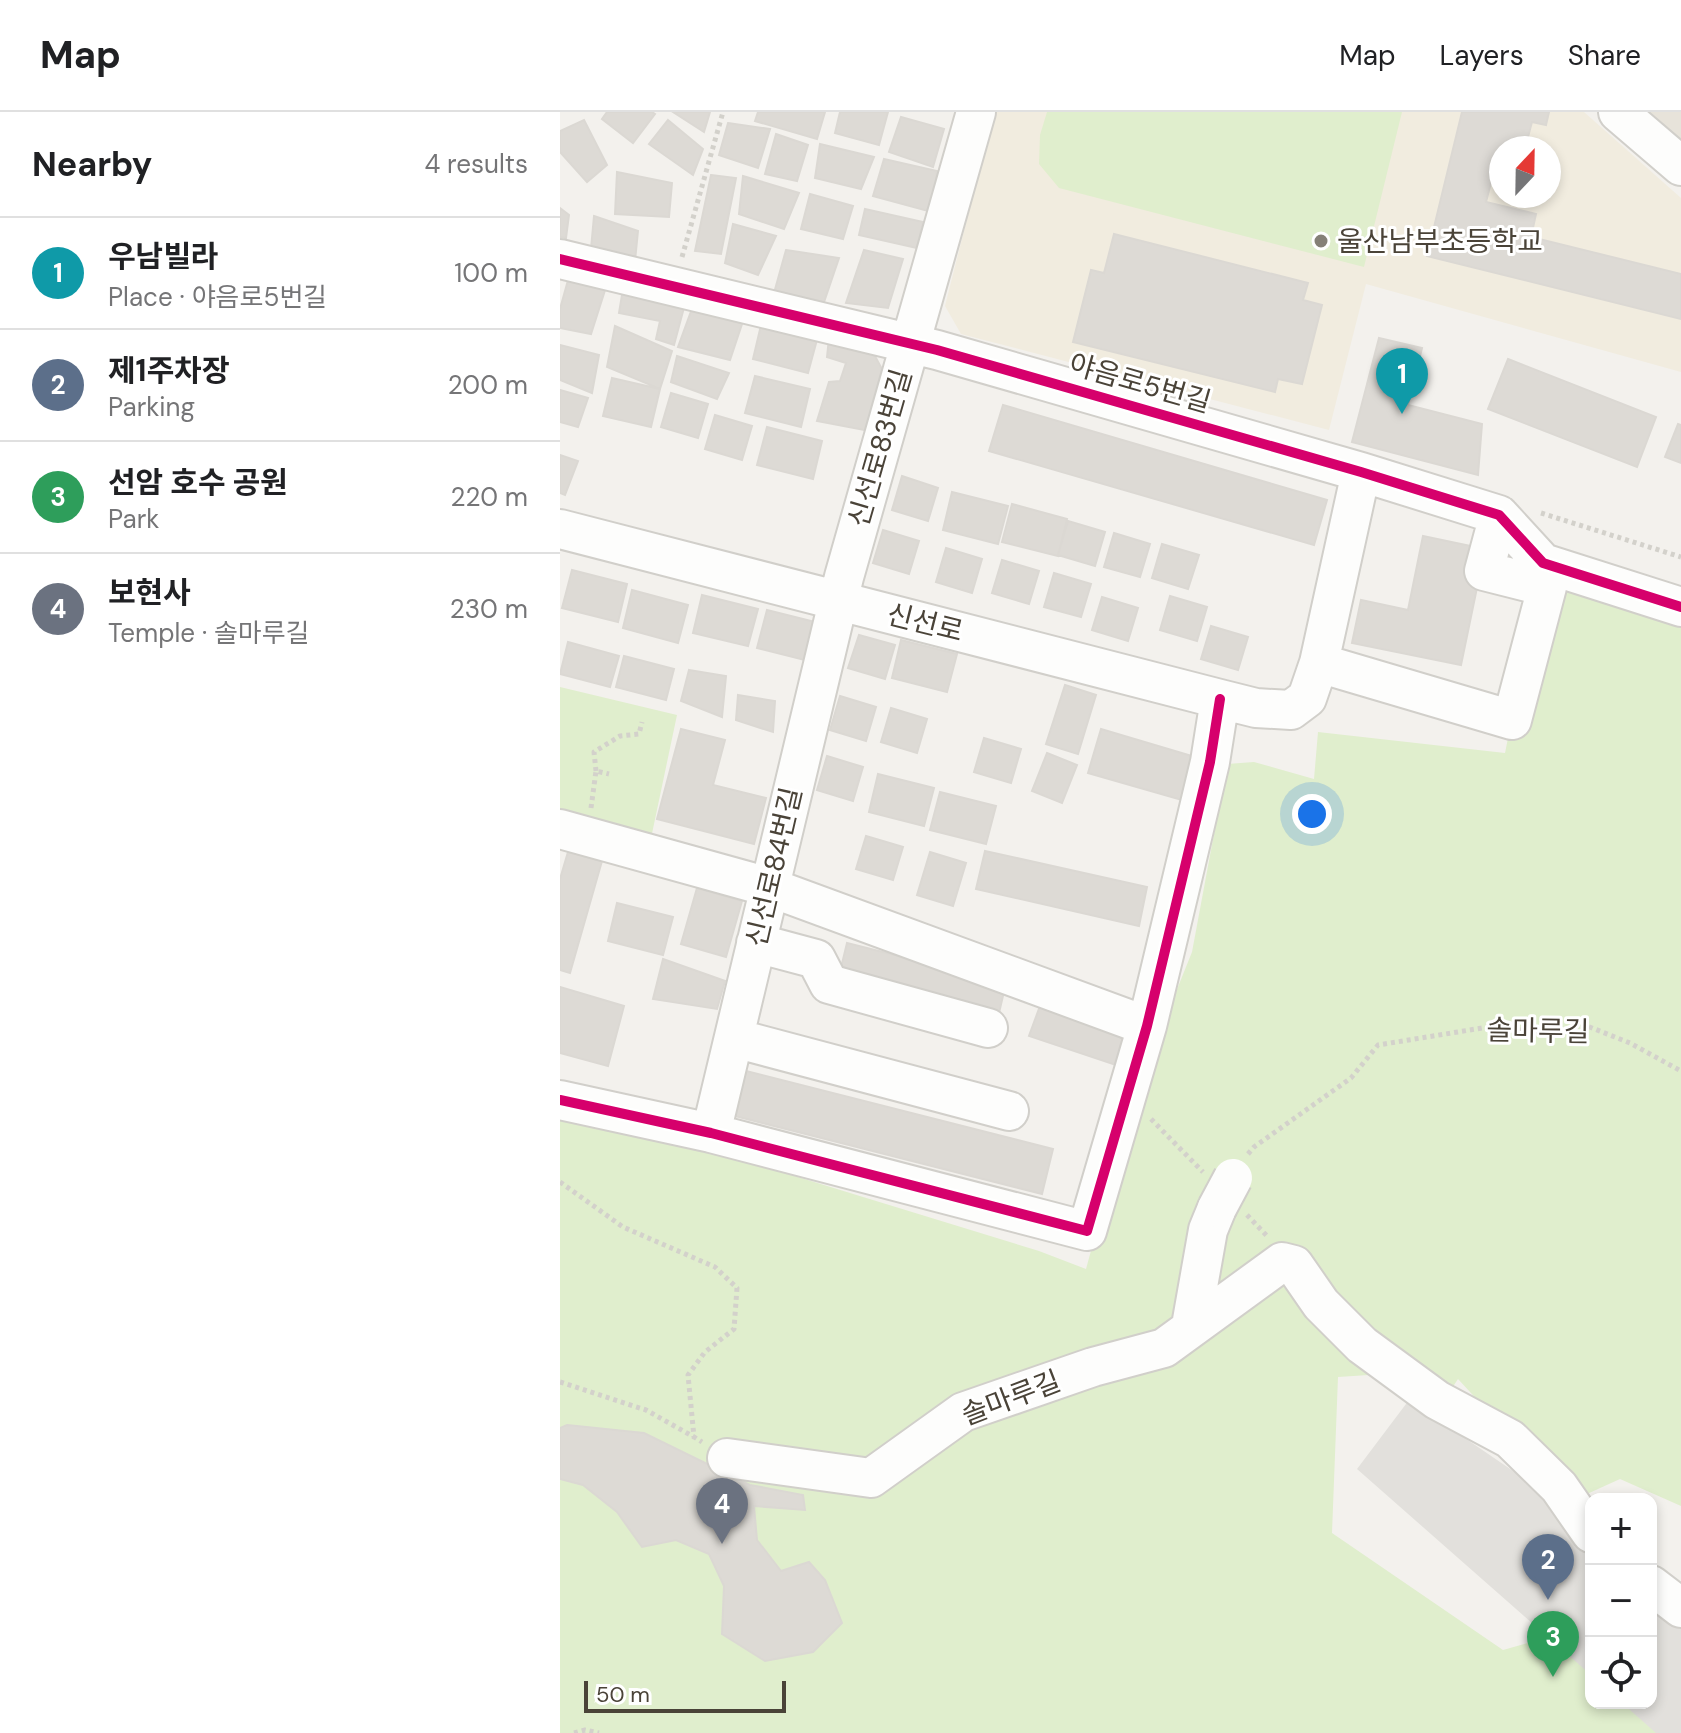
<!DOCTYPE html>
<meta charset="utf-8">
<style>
body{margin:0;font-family:"DM Sans","Noto Sans KR",sans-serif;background:#f2f2f2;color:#202124}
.controls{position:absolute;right:24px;bottom:24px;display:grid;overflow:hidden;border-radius:16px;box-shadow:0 4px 12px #0003}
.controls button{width:72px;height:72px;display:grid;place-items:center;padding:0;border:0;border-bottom:2px solid #e0e0e0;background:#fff;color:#202124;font:40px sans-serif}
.compass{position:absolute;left:929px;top:24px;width:72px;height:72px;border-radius:50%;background:#fff;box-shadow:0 4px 12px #0003;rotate:22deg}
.scale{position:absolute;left:24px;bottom:20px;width:202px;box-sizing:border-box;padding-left:8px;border:4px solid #4a4338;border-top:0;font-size:22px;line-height:28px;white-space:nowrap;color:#4a4338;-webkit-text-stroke:6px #fff;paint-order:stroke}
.you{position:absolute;left:752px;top:702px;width:28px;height:28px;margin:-20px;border:6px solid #fff;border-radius:50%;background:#1a73e8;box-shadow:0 0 0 12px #1a73e833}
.badge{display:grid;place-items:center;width:52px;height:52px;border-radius:50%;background:#858077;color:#fff;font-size:26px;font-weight:700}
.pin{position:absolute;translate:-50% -66px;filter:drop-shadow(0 2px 4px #0008)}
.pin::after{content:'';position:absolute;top:42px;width:28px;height:24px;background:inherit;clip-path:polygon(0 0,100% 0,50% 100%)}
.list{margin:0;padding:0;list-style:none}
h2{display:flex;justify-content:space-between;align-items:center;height:104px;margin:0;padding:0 32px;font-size:34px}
h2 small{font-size:26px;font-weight:400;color:#757577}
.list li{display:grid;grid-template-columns:52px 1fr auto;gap:24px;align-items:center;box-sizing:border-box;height:112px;padding:0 32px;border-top:2px solid #e0e0e0}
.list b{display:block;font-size:30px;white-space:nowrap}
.list p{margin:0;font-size:26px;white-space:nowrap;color:#757577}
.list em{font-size:26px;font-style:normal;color:#757577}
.icon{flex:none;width:44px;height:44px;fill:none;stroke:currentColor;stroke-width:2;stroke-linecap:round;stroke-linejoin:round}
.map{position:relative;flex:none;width:1121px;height:1621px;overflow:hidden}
header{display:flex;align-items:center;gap:48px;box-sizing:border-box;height:112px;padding:0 40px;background:#fff;border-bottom:2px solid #e0e0e0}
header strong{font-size:38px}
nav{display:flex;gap:44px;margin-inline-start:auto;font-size:28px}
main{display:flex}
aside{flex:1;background:#fff}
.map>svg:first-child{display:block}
.residential{fill:#e7e3da}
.education{fill:#f1ecdf;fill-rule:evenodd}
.green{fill:#e0eecd}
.parking{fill:#e2e0dc}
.building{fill:#dddad5;stroke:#dbd8d3;stroke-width:2}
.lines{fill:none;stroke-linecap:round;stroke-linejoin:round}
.minor-casing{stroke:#d1cfca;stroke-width:42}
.path{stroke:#d3d1cb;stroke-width:5;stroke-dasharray:4 4;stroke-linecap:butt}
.minor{stroke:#fdfdfc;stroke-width:38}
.minor-bridge-casing{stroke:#d1cfca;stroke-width:42;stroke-linecap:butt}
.minor-bridge{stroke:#fdfdfc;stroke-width:38}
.cycleway-casing{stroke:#fff;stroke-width:15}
.cycleway{stroke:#d6006c;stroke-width:10}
.poi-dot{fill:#858077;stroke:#fff;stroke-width:3}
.labels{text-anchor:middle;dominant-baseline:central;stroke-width:6;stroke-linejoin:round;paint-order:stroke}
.poi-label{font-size:28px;fill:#4a4338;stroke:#fff;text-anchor:start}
.street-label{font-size:28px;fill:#4a4338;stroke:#fff}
</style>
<header>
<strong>Map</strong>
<nav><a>Map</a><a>Layers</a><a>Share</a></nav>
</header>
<main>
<aside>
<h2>Nearby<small>4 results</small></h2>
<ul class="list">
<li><span class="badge" style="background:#0f9aa8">1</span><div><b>우남빌라</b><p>Place · 야음로5번길</p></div><em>100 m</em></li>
<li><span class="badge" style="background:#5c6f8a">2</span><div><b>제1주차장</b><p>Parking</p></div><em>200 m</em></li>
<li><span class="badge" style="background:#2e9e5b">3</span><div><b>선암 호수 공원</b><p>Park</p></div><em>220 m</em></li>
<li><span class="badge" style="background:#6b7280">4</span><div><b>보현사</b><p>Temple · 솔마루길</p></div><em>230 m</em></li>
</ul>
</aside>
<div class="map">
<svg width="1121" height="1621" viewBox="0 0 1121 1621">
<rect width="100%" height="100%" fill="#f3f1ed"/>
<!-- residential -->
<path class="residential" d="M1072,0H1121V45Z"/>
<!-- education -->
<path class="education" d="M434,0H1024L1121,86V260L806,172L769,318L401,222L385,194ZM941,36H989V84H941Z"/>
<!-- green -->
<path class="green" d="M487,0H842L804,155L499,76L479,52L480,23Z
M983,451L1121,495V1394L1060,1367L1005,1392L935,1307L898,1267L878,1297L839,1261L778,1265L772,1421L943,1538L1031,1513V1591H1091L1121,1621H0V992L479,1139L526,1157L571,992L632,840L667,652L694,650L754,667L758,620L945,641Z
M0,575L117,603L90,731L0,704Z"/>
<!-- parking -->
<path class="parking" d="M849,1288L1031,1412V1563L797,1357Z
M1091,1453L1121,1473V1621H1096L1062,1591H1091Z"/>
<!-- building -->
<path class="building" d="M47,0H92L95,2L73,31L42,7Z
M113,0H150L144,20Z
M198,0H265L257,27L195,9Z
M280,0H328L319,33L275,21Z
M902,0H989L986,13L972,10L965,36H941V48L937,47L926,90L976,102L971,125L1121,162V207L867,144Z
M341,5L384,17L373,55L329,40Z
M24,8L47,53L27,70L0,40V19Z
M108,8L143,37L133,63L89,32Z
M168,11L210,17L198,56L159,43Z
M216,22L248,33L237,69L205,62Z
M260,32L314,45L301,77L255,66Z
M324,47L377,59L372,100L313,84Z
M57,60L112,71L109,105L55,102Z
M151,63L176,66L161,142L135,139Z
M183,64L239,81L224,117L179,102Z
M250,82L293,94L283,127L241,117Z
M0,96L9,103L6,126L0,125Z
M305,97L363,110L357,136L299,123Z
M34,104L78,119L75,149L31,137Z
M173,112L216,124L198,163L165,151Z
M554,122L748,171L743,188L762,193L742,272L718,267L715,280L513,230L531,158L544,161Z
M226,138L279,146L262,196L214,181Z
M304,138L343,147L328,196L286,191Z
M10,161L46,175L31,222L0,216V197Z
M63,177L126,188L114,233L96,227L100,209L59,201Z
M133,194L185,203L170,248L118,235Z
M202,209L258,224L248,261L193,247Z
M55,214L112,239L100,277L47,255Z
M269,226L310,235L322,257L305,318L257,309L269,270L280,269L286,251L267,245Z
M819,226L862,236L848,293L922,312L918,363L792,330Z
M0,233L39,243L32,281L0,268Z
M117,244L169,261L157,287L111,270Z
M948,247L1096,305L1077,355L928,297Z
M195,264L250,277L241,315L185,301Z
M52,266L100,277L91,315L43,304Z
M0,278L28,286L18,315L0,310Z
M111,281L148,292L138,326L101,315Z
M443,293L767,388L754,433L429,339Z
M155,303L192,314L182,348L145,337Z
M1118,312L1121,313V351L1105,345Z
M207,315L262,329L253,367L197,353Z
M0,343L18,349L5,383L0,381Z
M342,364L378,376L368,409L332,398Z
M392,380L448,394L438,432L383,418Z
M452,392L507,407L498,444L442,430Z
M508,409L545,420L535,454L498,443Z
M323,418L359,429L349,462L313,451Z
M554,421L590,432L580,465L544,455Z
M863,424L925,437L901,553L792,531L801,488L848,498Z
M602,432L639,443L628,477L592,466Z
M386,436L422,447L412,481L376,470Z
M442,448L479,459L469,492L432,481Z
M12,458L67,472L58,510L2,496Z
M494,461L531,472L521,505L484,495Z
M72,478L128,493L118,531L63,516Z
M142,483L198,497L188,534L133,521Z
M610,484L647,495L637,529L600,518Z
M542,485L578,496L568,529L532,518Z
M207,498L263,512L253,550L197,536Z
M651,514L688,525L678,558L641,547Z
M299,523L335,533L325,567L288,556Z
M341,528L397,542L387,580L332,566Z
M8,530L59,544L50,575L0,562Z
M64,544L114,557L106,588L56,575Z
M129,558L166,564L162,605L121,589Z
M505,573L536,583L518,642L486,632Z
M178,583L215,589L213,620L176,608Z
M280,584L316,595L306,629L270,618Z
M331,596L367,607L357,641L321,630Z
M121,617L165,628L153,673L206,686L194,732L97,707Z
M541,617L635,645L622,688L528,661Z
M424,626L461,637L451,671L414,660Z
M487,641L517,653L502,691L472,679Z
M267,644L303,655L293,689L257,678Z
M318,662L374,676L364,714L309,700Z
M380,680L436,694L426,732L370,718Z
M306,724L343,735L333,768L296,757Z
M425,739L587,775L579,814L416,777Z
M8,740L42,749L10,861L0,858V767Z
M370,740L406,751L393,794L357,783Z
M137,776L182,789L166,845L121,832Z
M57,791L113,805L103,843L48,829Z
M287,831L446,871L439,901L280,860Z
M103,847L165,869L157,897L93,887Z
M0,875L64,894L48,954L0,941Z
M484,883L576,914L562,955L469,924Z
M186,959L493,1037L482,1082L175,1004Z
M7,1313L84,1321L190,1373L243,1383L245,1398L194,1394L197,1428L221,1459L249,1450L265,1468L282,1511L253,1540L205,1549L162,1522L164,1474L149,1442L116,1428L82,1435L57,1400L23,1373L0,1367V1316Z"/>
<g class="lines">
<!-- minor casing -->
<g class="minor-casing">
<path id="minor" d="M1058,0L1121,54
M0,147L377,238L801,360L939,403L983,451L1121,495
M0,417L660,587L696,596L731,598L747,586L759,551L801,360
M759,551L952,608L987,475L924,459L939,403
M0,717L209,775L587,914
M196,831L256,847L269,872L428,916
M174,926L449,999
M0,988L151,1021L527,1119L587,914L650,650L660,587
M151,1021L284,465L416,0
M631,1214L648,1118L657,1096
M167,1346L311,1366L403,1300L533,1255L604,1236L722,1150L734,1153L761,1192L802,1233L877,1288L950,1327L999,1375L1031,1421
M1091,1473L1121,1496"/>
</g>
<!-- path -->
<path class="path" d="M122,145L163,0
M981,401L1121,445
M36,659L34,640L60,624L79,622L82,610
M31,696L36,659L49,662
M591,1007L643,1060
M688,1042L694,1035L791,966L818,933L922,916L997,920L1027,914L1070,931L1121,959
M0,1070L63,1115L155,1155L177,1176L174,1217L145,1240L128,1263L134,1325L142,1330
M687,1103L708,1125
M0,1270L86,1298L134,1325
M14,1621L25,1618L39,1621"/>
<!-- minor -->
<use href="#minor" class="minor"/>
<!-- minor-bridge casing -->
<g class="minor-bridge-casing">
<path id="minor-bridge" d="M657,1096L673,1066"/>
</g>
<!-- minor-bridge -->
<use href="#minor-bridge" class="minor-bridge"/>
<!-- cycleway casing -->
<g class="cycleway-casing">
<path id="cycleway" d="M0,147L377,238L801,360L939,403L983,451L1121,495
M0,988L151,1021L527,1119L587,914L650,650L660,587"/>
</g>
<!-- cycleway -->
<use href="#cycleway" class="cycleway"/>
</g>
<!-- markers -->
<circle class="poi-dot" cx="761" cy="129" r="8"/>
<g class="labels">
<!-- poi labels -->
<g class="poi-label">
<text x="777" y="129">울산남부초등학교</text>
</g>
<!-- street labels -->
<g class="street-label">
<text transform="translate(580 271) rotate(16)">야음로5번길</text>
<text transform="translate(320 336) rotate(-74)">신선로83번길</text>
<text transform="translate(365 511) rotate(14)">신선로</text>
<text transform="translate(214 755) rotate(-77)">신선로84번길</text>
<text transform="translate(978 919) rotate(1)">솔마루길</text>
<text transform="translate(451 1286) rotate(-21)">솔마루길</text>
</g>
</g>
</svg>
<div class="controls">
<button>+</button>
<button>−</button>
<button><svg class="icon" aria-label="locate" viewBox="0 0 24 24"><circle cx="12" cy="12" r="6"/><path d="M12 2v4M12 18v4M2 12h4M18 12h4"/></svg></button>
</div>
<svg class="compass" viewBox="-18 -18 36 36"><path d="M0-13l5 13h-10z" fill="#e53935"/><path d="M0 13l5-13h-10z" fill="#757577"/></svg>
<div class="scale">50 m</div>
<div class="you"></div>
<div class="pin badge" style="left:842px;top:302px;background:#0f9aa8">1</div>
<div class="pin badge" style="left:988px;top:1488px;background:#5c6f8a">2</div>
<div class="pin badge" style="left:993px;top:1565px;background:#2e9e5b">3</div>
<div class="pin badge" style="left:162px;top:1432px;background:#6b7280">4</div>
</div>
</main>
